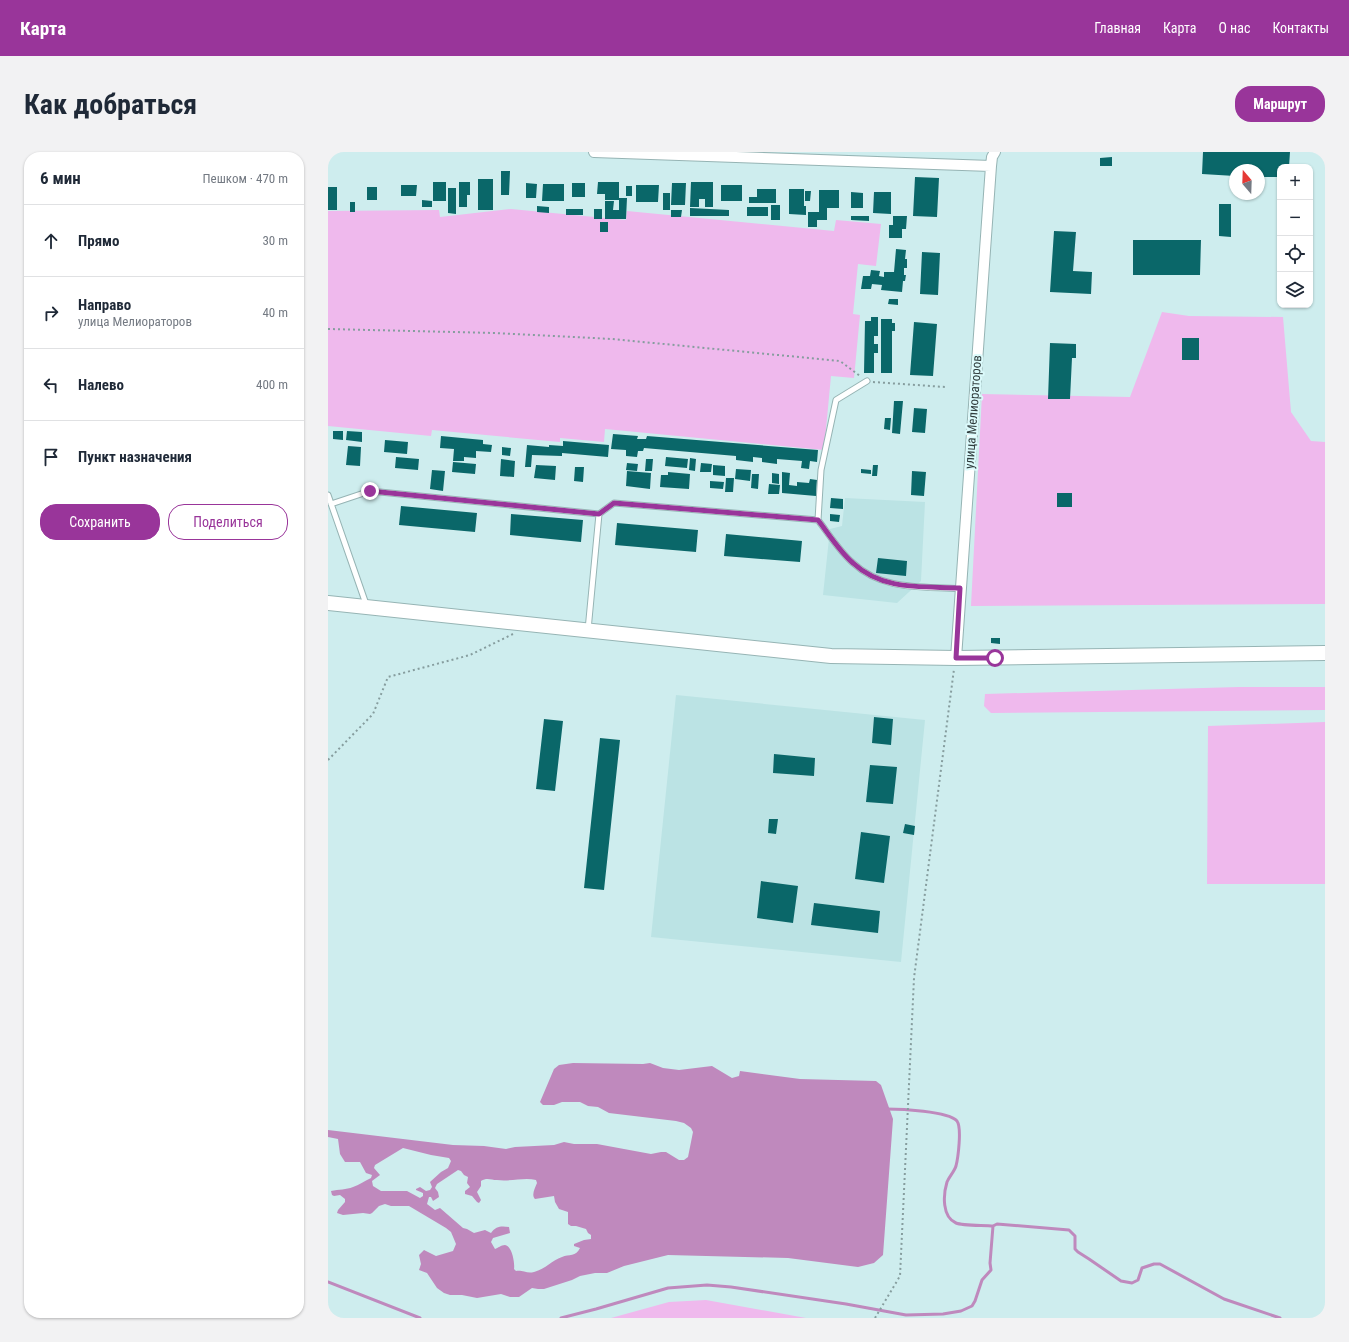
<!DOCTYPE html>
<html lang="ru">
<meta charset="utf-8">
<style>
body{margin:0;font-family:"Roboto Condensed",sans-serif;background:#f2f2f3;color:#1f2937}
.controls{position:absolute;right:12px;top:12px;display:grid;overflow:hidden;border-radius:8px;box-shadow:0 1px 3px #0004}
.controls button{width:36px;height:36px;display:grid;place-items:center;padding:0;border:0;border-bottom:1px solid #e0e1e3;background:#fff;color:#1f2937;font:20px sans-serif}
.compass{position:absolute;left:901px;top:12px;width:36px;height:36px;border-radius:50%;background:#fff;box-shadow:0 1px 3px #0004;rotate:341deg}
.stop{position:absolute;width:12px;height:12px;margin:-9px;border:3px solid #99359a;border-radius:50%;background:#fff}
.stop.end{background:#99359a;border-color:#fff;box-shadow:0 1px 4px #0008}
.list{margin:0;padding:0;list-style:none}
h2{display:flex;justify-content:space-between;align-items:center;height:52px;margin:0;padding:0 16px;font-size:17px}
h2 small{font-size:13px;font-weight:400;color:#747a83}
.list li{display:grid;grid-template-columns:26px 1fr auto;gap:12px;align-items:center;box-sizing:border-box;height:72px;padding:0 16px;border-top:1px solid #e0e1e3}
.list b{display:block;font-size:15px;white-space:nowrap}
.list p{margin:0;font-size:13px;white-space:nowrap;color:#747a83}
.list em{font-size:13px;font-style:normal;color:#747a83}
.actions{display:flex;gap:8px;padding:12px 16px}
.actions a{flex:1;padding:9px 0;border:1px solid #99359a;border-radius:16px;text-align:center;font-size:14px;color:#99359a}
.actions .main{background:#99359a;color:#fff}
.icon{flex:none;width:22px;height:22px;fill:none;stroke:currentColor;stroke-width:2;stroke-linecap:round;stroke-linejoin:round}
.map{position:relative;flex:none;width:997px;height:1166px;overflow:hidden;border-radius:16px}
header{display:flex;align-items:center;gap:24px;box-sizing:border-box;height:56px;padding:0 20px;background:#99359a;color:#fff}
header strong{font-size:19px}
nav{display:flex;gap:22px;margin-inline-start:auto;font-size:14px}
.intro{display:flex;align-items:center;justify-content:space-between;box-sizing:border-box;height:96px;padding:0 24px}
h1{margin:0;font-size:28px}
.button{padding:10px 18px;border-radius:16px;background:#99359a;color:#fff;font-size:14px;font-weight:700}
main{display:flex;gap:24px;padding:0 24px}
aside{flex:1;background:#fff;border-radius:16px;box-shadow:0 1px 3px #0004}
.map>svg:first-child{display:block}
.built{fill:#bbe3e4}
.green{fill:#efb9ed}
.water{fill:#bf89bd;fill-rule:evenodd}
.lines{fill:none;stroke-linecap:round;stroke-linejoin:round}
.stream{stroke:#bf89bd;stroke-width:3}
.building{fill:#0a6769}
.lane-casing{stroke:#96b4b4;stroke-width:7}
.street-casing{stroke:#96b4b4;stroke-width:12}
.secondary-casing{stroke:#96b4b4;stroke-width:16}
.path{stroke:#869d9e;stroke-width:2;stroke-dasharray:2 3;stroke-linecap:butt}
.lane{stroke:#fff;stroke-width:5}
.street{stroke:#fff;stroke-width:10}
.secondary{stroke:#fff;stroke-width:14}
.route{stroke:#99359a;stroke-width:5}
.labels{text-anchor:middle;dominant-baseline:central;stroke-width:4;stroke-linejoin:round;paint-order:stroke}
.street-label{font-size:13px;fill:#303c3d;stroke:#dbfafb}
</style>
<header>
<strong>Карта</strong>
<nav><a>Главная</a><a>Карта</a><a>О нас</a><a>Контакты</a></nav>
</header>
<div class="intro"><h1>Как добраться</h1><a class="button">Маршрут</a></div>
<main>
<aside>
<h2>6 мин<small>Пешком · 470 m</small></h2>
<ul class="list">
<li><svg class="icon" aria-label="ahead" viewBox="0 0 24 24"><path d="M12 20V5M6 11l6-6 6 6"/></svg><div><b>Прямо</b></div><em>30 m</em></li>
<li><svg class="icon" aria-label="right" viewBox="0 0 24 24"><path d="M7 20v-9h11M14 6l5 5-5 5"/></svg><div><b>Направо</b><p>улица Мелиораторов</p></div><em>40 m</em></li>
<li><svg class="icon" aria-label="left" viewBox="0 0 24 24"><path d="M17 20v-9H6M10 6l-5 5 5 5"/></svg><div><b>Налево</b></div><em>400 m</em></li>
<li><svg class="icon" aria-label="arrive" viewBox="0 0 24 24"><path d="M6 21V4h12l-3 4 3 4H6"/></svg><div><b>Пункт назначения</b></div></li>
</ul>
<div class="actions"><a class="main">Сохранить</a><a>Поделиться</a></div>
</aside>
<div class="map">
<svg width="997" height="1166" viewBox="0 0 997 1166">
<rect width="100%" height="100%" fill="#ceedee"/>
<!-- built -->
<path class="built" d="M517,346L597,350L593,429L569,451L495,443L502,377L514,374Z
M348,543L597,568L573,810L323,785Z"/>
<!-- green -->
<path class="green" d="M183,57L298,68L299,59L506,79L508,68L553,72L548,114L530,112L525,162L532,163L526,226L503,224L496,298L277,277L276,290L232,286V290L104,278L103,284L0,274V59L111,58L112,65Z
M834,160L861,164L955,165L963,260L983,289L997,290V452L643,454L654,242L802,245Z
M911,535H997V558L663,561L656,554L657,542Z
M997,570V732H879L880,574Z
M378,1148L478,1166H283L341,1150Z"/>
<!-- water -->
<path class="water" d="M245,911L315,912L322,911L335,916L351,918L384,914L404,926L411,924L412,919L472,927L548,929L553,933L565,967L555,1103L546,1111L530,1115L460,1106L340,1103L296,1114L279,1121H267L252,1124L244,1128L216,1137H210L204,1136L191,1145H182L173,1142L149,1146L134,1143H122L116,1141L109,1136L99,1121L91,1118L93,1112L91,1103L96,1098L108,1104L125,1099L128,1092L123,1080L118,1076L81,1054H63L57,1052L51,1054L44,1061L42,1062L35,1061L15,1063L9,1061L10,1058L17,1050V1047L12,1043L6,1044L4,1043L3,1039C11,1037 18,1038 25,1035C31,1033 36,1029 43,1026L44,1023L38,1021L32,1010H17L12,1002L10,987L0,985V978L125,993L156,994L178,997L187,995L226,993L236,990L246,992H269L323,1002L333,1000H338L351,1008H356L360,1005L365,980L363,976L356,971L348,969L281,961L270,955L260,954L252,950H234L226,953H215L212,950L226,917L231,913ZM75,996L103,1003L121,1006L123,1009L120,1016L113,1020L102,1030L104,1035L102,1038L98,1039L92,1035L88,1037V1038L95,1041V1044L92,1046L79,1039H53L45,1034L44,1029L52,1023L46,1016L47,1013ZM130,1018L133,1019L136,1023L140,1025L139,1031L142,1035L137,1039V1042L144,1044L149,1050L151,1051L153,1048L149,1040L153,1034V1029C159,1025 163,1028 169,1028C182,1030 196,1025 208,1028L209,1031C207,1036 203,1043 207,1047L226,1044L227,1050L231,1057L240,1060V1072L243,1074H248L258,1077L260,1081L263,1083V1087L256,1088L246,1092V1094L252,1096C248,1105 241,1102 234,1105C224,1108 218,1117 206,1120C199,1122 195,1118 188,1119L186,1117C187,1111 184,1094 177,1093C173,1093 170,1096 167,1097L163,1090L165,1086L182,1081L181,1075C173,1074 168,1074 163,1081L157,1078L146,1081L139,1077L135,1076L112,1056L107,1058L99,1052L101,1045H103L105,1049L111,1045L110,1040L107,1036L109,1032Z"/>
<g class="lines">
<!-- stream -->
<path class="stream" d="M558,957C572,957 620,959 629,969C634,976 630,1006 628,1014C626,1020 621,1025 619,1030C615,1043 614,1065 628,1071C635,1074 657,1073 665,1074
M0,1130L92,1166
M233,1166L268,1157L340,1136L379,1133L403,1135L518,1152L578,1163L615,1162L633,1159L644,1154L647,1149L654,1128L663,1118L662,1111L665,1074L669,1072L741,1078L747,1084V1097L750,1100L761,1107L793,1129L804,1131L810,1128L814,1116L826,1112H832L896,1147L952,1166"/>
</g>
<!-- building -->
<path class="building" d="M875,0H962L961,15H952V25H931V18H907V24L874,22Z
M784,5V14H772V6Z
M173,19H182L181,43H173Z
M587,25L611,26L609,65L585,64Z
M150,27H165V58H150Z
M105,30H118V49H105Z
M131,30H142V43H139V55H131Z
M270,30H291V46H299L298,67H277V49H286L285,58H291V48H277V42H269Z
M363,30H385V55H377V47H371V55H362Z
M198,31L209,32L208,46H198Z
M244,31H257V45H244Z
M344,31H358L357,53H343Z
M215,32H236V49H214Z
M73,33H89L88,44H73Z
M308,33H331L330,50H308Z
M393,33H414V49H393Z
M298,34H304V44H298Z
M0,35H9V58H0Z
M39,35H49V48H39Z
M120,36H128V62L120,61Z
M429,37H448V51H421V45H429Z
M461,37H476V54H478V63L461,62Z
M491,38H511V56H499V68H489V75H480V60H491Z
M477,39H483L482,49H477Z
M523,40L535,41V56H523Z
M546,40H563V62L545,61Z
M335,41H342V58H335Z
M94,48L104,49V55H94Z
M22,50H27V60H22Z
M891,52H903V85L891,84Z
M443,53H452V68H443Z
M209,54L221,55V61L209,60Z
M419,55H440V64H419Z
M362,56L401,58V64H362Z
M238,57H255V63H238Z
M266,57H274V67H266Z
M343,58H354L353,65H343Z
M523,64H541V69L523,68Z
M565,64H579L578,77H574V86H561V73H565Z
M272,70H280V80H272Z
M726,79L748,80L745,119L764,120L763,142L722,140Z
M805,88H873L872,123H805Z
M568,97L578,98L577,107H579V116H576V123H578L577,129H575L574,140L553,138L554,133L544,132L543,137H533L535,124H542L543,118L552,119L551,124L556,125V120H566Z
M594,100L612,101L610,143L592,142Z
M561,147H570V153L560,152Z
M543,165H550V184H546V192H550V201H546V221H536L537,169H543Z
M553,167H564V171H567V179H564V221H553Z
M586,170L609,172L605,224L582,223Z
M854,186H871V208H854Z
M722,191L748,192V206H744L742,247H720Z
M566,249H575L572,282L564,281Z
M586,256L599,257L597,281L584,280Z
M557,266H563L562,278L556,277Z
M5,279H15V288L5,287Z
M19,279L34,280V290L18,288Z
M285,282L310,284L309,287H318L319,284L490,298L489,310L482,309L481,317L473,316L474,309L449,307V312L434,310V306L425,305V310L408,308V304L316,296L315,299H310L309,305L298,304V298L283,297Z
M113,284L155,288V292L164,293L163,300L148,299V306L136,305V309H125L126,297L112,296Z
M57,288L80,290L79,302L56,300Z
M235,289L281,293L280,305L234,301V304L204,303L203,315H197L199,293L221,295V293L235,294Z
M20,294L33,295L32,314L18,313Z
M174,295L183,296L182,304L174,303Z
M68,305L91,307L90,318L67,316Z
M338,305L360,307L359,316L337,314Z
M362,306L368,307L367,319L361,318Z
M173,307L187,309L186,325L172,324Z
M318,307H325L324,319H317Z
M125,310L148,312L147,322L124,320Z
M299,311L310,312L309,319L298,318Z
M373,311L384,312L383,320H372Z
M208,313L228,314L227,328L206,326Z
M385,313L397,314V324L385,323Z
M545,313H550L549,324H544Z
M247,315H256L255,330L246,329Z
M408,317L423,318L422,329L407,327Z
M533,317L543,318V322L533,321Z
M104,318L117,319L115,339L102,337Z
M299,319L323,321L322,337L298,334Z
M584,319L598,320L596,344L583,343Z
M340,320L362,322L361,337L332,335L333,323H340Z
M454,320L462,321L461,333L469,334V330L481,331L482,327L489,328L488,344L454,341Z
M444,321L451,322V332L444,331Z
M424,322H431L430,337L423,336Z
M398,326H406L405,340H397Z
M382,329L396,330L395,337L382,336Z
M441,332L452,333L451,342H440Z
M729,341H744V355H729Z
M503,346L515,347V357L502,356Z
M73,354L149,361L147,380L71,373Z
M183,362L255,368L253,390L182,383Z
M502,362L512,363L511,370L502,369Z
M289,371L370,378L368,400L287,393Z
M398,382L474,389L472,410L396,404Z
M550,406L579,409L578,424L548,421Z
M663,486H672V492L663,491Z
M546,565L565,567L563,593L544,591Z
M216,567L235,569L227,639L208,637Z
M272,586L292,588L276,738L256,736Z
M446,602L487,606L486,624L445,621Z
M542,613L569,615L565,652L538,650Z
M441,667H450L448,682L440,681Z
M577,672L587,674L586,683L575,681Z
M533,680L562,684L556,731L527,727Z
M433,729L470,734L465,771L429,766Z
M486,751L552,759L550,781L483,773Z"/>
<g class="lines">
<!-- lane casing -->
<g class="lane-casing">
<path id="lane" d="M0,343L38,452
M3,352L42,339L271,362L286,351L490,368C500,381 512,400 525,411C555,439 594,434 632,437
M490,368L493,318L508,248L539,229
M260,478L271,362"/>
</g>
<!-- street casing -->
<g class="street-casing">
<path id="street" d="M266,0L663,14
M628,506L663,14L664,5L667,0"/>
</g>
<!-- secondary casing -->
<g class="secondary-casing">
<path id="secondary" d="M0,451L503,504L628,506L997,501"/>
</g>
<!-- path -->
<path class="path" d="M0,177L167,181L284,187L512,209L532,224
M545,230L617,235
M0,608L45,562L60,525L142,503L185,482
M547,1166L572,1124L586,826L626,517"/>
<!-- lane -->
<use href="#lane" class="lane"/>
<!-- street -->
<use href="#street" class="street"/>
<!-- secondary -->
<use href="#secondary" class="secondary"/>
</g>
<g class="lines">
<!-- route -->
<path class="route" d="M42,339L271,362L286,351L490,368C500,381 512,400 525,411C555,439 594,434 632,436L628,506H667"/>
</g>
<g class="labels">
<!-- street labels -->
<g class="street-label">
<text transform="translate(645 260) rotate(-86)">улица Мелиораторов</text>
</g>
</g>
</svg>
<div class="controls">
<button>+</button>
<button>−</button>
<button><svg class="icon" aria-label="locate" viewBox="0 0 24 24"><circle cx="12" cy="12" r="6"/><path d="M12 2v4M12 18v4M2 12h4M18 12h4"/></svg></button>
<button><svg class="icon" aria-label="layers" viewBox="0 0 24 24"><path d="M12 4l9 5-9 5-9-5zM3 14l9 5 9-5"/></svg></button>
</div>
<svg class="compass" viewBox="-18 -18 36 36"><path d="M0-13l5 13h-10z" fill="#e53935"/><path d="M0 13l5-13h-10z" fill="#747a83"/></svg>
<div class="stop" style="left:667px;top:506px"></div>
<div class="stop end" style="left:42px;top:339px"></div>
</div>
</main>
